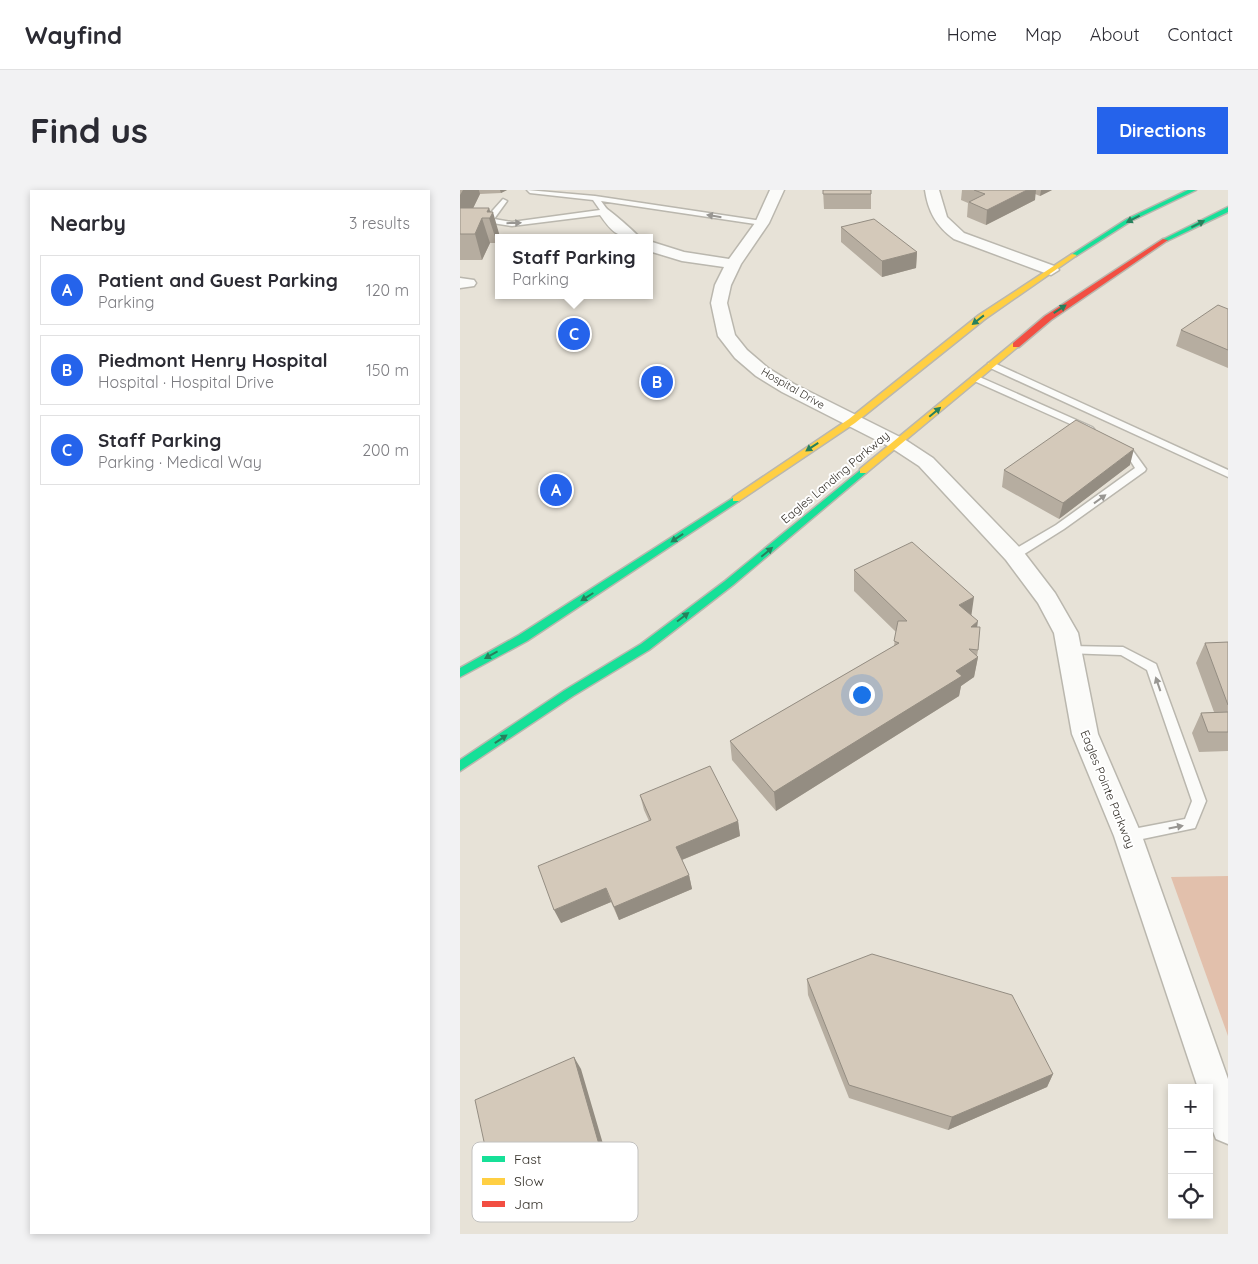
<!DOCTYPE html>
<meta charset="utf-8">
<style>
body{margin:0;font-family:Quicksand,sans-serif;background:#f2f2f3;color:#2b2b33}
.controls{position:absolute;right:15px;bottom:15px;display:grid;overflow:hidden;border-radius:0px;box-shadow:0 2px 8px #0003}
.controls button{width:45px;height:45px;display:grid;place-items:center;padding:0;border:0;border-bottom:1px solid #e1e1e2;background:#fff;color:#2b2b33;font:25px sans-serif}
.you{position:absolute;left:401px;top:504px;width:18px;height:18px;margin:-12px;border:4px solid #fff;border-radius:50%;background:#1a73e8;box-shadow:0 0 0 8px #1a73e833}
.badge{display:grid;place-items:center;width:32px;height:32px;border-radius:50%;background:#2563eb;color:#fff;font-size:16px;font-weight:700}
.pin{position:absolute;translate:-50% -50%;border:2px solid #fff;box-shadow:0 1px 5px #0006}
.popup{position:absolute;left:35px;top:44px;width:158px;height:65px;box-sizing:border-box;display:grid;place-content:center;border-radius:0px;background:#fff;filter:drop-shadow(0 1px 4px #0005);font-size:16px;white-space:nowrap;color:#7c7c81}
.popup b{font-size:19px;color:#2b2b33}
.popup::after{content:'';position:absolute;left:50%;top:100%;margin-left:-10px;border:10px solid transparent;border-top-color:#fff}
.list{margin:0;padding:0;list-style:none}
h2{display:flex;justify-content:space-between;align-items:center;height:65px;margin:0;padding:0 20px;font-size:21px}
h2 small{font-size:16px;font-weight:400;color:#7c7c81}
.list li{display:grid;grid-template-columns:32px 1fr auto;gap:15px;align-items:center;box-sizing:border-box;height:70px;margin:0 10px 10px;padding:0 10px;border:1px solid #e1e1e2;border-radius:0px}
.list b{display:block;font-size:19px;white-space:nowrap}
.list p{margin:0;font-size:16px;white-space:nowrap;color:#7c7c81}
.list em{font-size:16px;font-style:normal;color:#7c7c81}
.icon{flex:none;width:28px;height:28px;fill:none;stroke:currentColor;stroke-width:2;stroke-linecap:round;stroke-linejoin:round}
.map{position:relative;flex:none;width:768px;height:1044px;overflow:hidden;border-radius:0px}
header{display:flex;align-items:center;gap:30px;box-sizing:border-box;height:70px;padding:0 25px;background:#fff;border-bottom:1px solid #e1e1e2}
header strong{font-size:24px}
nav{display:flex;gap:28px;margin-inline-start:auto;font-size:18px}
.intro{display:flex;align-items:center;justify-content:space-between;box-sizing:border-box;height:120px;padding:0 30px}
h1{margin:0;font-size:35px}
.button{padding:12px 22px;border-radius:0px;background:#2563eb;color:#fff;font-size:18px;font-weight:700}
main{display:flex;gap:30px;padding:0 30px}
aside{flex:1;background:#fff;border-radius:0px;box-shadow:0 2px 8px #0003}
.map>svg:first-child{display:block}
.green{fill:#e2c0ac}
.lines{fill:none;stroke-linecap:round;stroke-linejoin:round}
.lane-casing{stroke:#bab7ae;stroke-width:3}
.street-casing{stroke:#bab7ae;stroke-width:3}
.fast-casing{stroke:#bab7ae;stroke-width:3}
.slow-casing{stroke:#bab7ae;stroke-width:3}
.jam-casing{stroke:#bab7ae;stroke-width:3}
.lane{fill:#fbfbf9;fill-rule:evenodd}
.street{fill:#fbfbf9;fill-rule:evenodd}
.fast{fill:#16e098;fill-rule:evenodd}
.slow{fill:#ffcf43;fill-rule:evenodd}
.jam{fill:#f24e42;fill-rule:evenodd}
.wall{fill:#b6ada0}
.shaded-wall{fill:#948d82}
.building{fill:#d4c9ba;stroke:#948d82}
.oneway{fill:#989692}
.oneway2{fill:#27805c}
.labels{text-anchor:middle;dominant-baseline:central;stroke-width:4;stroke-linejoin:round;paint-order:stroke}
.far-street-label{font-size:11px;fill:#35312a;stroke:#fff}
.street-label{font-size:12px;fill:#35312a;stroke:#fff}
.key{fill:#fff;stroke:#c2c1bf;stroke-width:1}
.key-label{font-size:14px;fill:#35312a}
</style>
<header>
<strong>Wayfind</strong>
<nav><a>Home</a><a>Map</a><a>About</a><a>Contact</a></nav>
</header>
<div class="intro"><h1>Find us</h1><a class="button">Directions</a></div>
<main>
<aside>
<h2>Nearby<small>3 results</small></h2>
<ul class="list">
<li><span class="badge">A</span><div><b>Patient and Guest Parking</b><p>Parking</p></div><em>120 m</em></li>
<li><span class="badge">B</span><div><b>Piedmont Henry Hospital</b><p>Hospital · Hospital Drive</p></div><em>150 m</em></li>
<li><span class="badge">C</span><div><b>Staff Parking</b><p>Parking · Medical Way</p></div><em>200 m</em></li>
</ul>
</aside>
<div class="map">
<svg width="768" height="1044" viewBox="0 0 768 1044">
<rect width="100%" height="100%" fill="#e7e2d7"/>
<!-- green -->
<path class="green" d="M768,686V846L711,687Z"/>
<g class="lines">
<!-- lane casing -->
<g class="lane-casing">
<path id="lane" d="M67,0L135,6L302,31L306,33L302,35L141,11L149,22L148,24L52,36L26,32V28L43,9L47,11L34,29L52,32L140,20L133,10L70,3Z
M528,173H534L768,280V287L528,177Z
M515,185L632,237L634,239L632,241H626L512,190L511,188Z
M659,253L673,261L686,279L685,281L604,339L558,368H550L549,365L550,362L596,335L675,278L667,265L654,256Z
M609,456L663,457L696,474L746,611L735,638L668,652L663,650L661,646L663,642L668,640L725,629L732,611L687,480L661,465L605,463L603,460Z"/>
</g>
<!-- street casing -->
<g class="street-casing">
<path id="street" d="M310,0H324L309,33L281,74L271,95L267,113L275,145L287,160L308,178L334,194L444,249L473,268L562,360L595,403L618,443L638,544L682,646L768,889V954L756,949L749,931V898H738L654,646L612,544L594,443L578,413L546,370L459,276L430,257L322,202L296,186L275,168L258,146L251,113L255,95L264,77L222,71L189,61V51L224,62L269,69L295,33Z
M465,0H479L487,27L504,43L597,77L599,80L591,85L585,83L494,49C476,36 468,21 465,0Z
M145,18C148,18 177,44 180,48C156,48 151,41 138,22Z
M0,88L14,90L16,93L14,96L0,98Z"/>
</g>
<!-- fast casing -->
<g class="fast-casing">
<path id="fast" d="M728,0H736L671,31L616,66L611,65L667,29Z
M768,17V22L707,51L702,50Z
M403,278L407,281L406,283L273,395L189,460L113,506L0,581V570L105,500L181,454L265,391Z
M276,306L281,309L279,311L67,451L0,487V478L59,445Z"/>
</g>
<!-- slow casing -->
<g class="slow-casing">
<path id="slow" d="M612,64L617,65L525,129L395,233L279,311H273V307L389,229L519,125Z
M553,153L560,155L406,283H400V279Z"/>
</g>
<!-- jam casing -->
<g class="jam-casing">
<path id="jam" d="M703,49L708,50L591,130L559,157H553V153L585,126Z"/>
</g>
<!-- lane -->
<use href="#lane" class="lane"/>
<!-- street -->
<use href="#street" class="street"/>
<!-- fast -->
<use href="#fast" class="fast"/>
<!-- slow -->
<use href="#slow" class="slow"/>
<!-- jam -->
<use href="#jam" class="jam"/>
</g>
<!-- wall -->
<path class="wall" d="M0,0H47L41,3L20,4L13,18H29L40,47L37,53H30L22,70H0Z
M363,0H411V19H364Z
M502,0H592L580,6L575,4V10L526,35L507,27L508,13L501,10Z
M381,37L457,62L456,78L422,87L381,52Z
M768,119V178L716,156L721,140Z
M670,275L599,329L542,297L544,280Z
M394,380L511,425L517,437L518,460L517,466L518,467L514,487L501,496L499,506L316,621L272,570L270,551L434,456L436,442L394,401Z
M768,452V561L739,562L732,543L741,523L754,522L736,473L745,453Z
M180,605L278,631L280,646L222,670L229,685L232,699L159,730L151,712L101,733L189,631L184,620Z
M347,789L593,884L587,897L488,940L389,908L348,805Z"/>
<!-- shaded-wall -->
<path class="shaded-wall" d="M3,0H19L20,4L4,37L0,25V5Z
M40,0H47L41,3Z
M567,0H576L575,10L526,35L527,20Z
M581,0H592L580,6Z
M29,18L31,25L33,22L40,47L37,53L27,22Z
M22,28L30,53L22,70L15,44Z
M457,62L456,78L422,87V71Z
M674,259L670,275L599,329L603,313Z
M514,407L511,428L499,415Z
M518,431L515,452L511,437Z
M518,467L514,487L501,496L499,506L316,621L314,602L496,481Z
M278,631L280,646L219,671L216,657Z
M229,685L232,699L159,730L154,717Z
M146,698L151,712L101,733L94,720Z
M114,867L121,879L151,981L49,1028L39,1021Z
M593,884L587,897L488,940L492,927Z"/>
<!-- building -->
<path class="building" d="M363,0H411V4H363Z
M514,0H567L527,20L509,12L525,4Z
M0,18H29L27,22H33L30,28H22L15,44H0Z
M414,29L457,62L422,71L381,37Z
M758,115L768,119V160L721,140Z
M616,230L674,259L603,313L544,280Z
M452,352L514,407L499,415L518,431L511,437H520L518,460L509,459L518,467L496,481L502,486L314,602L270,551L439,453L434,451L438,431H447L394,380Z
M768,452V515L745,453Z
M768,522V542H748L741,523Z
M250,576L278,631L216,657L229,685L154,717L146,698L94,720L78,676L191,630L180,605Z
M412,764L552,805L593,884L492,927L389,895L347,789Z
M114,867L144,972L39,1021L15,910Z"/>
<!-- one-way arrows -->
<defs><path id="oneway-solid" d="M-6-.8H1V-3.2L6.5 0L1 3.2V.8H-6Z" transform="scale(1.25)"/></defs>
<g class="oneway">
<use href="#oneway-solid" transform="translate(254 26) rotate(-171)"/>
<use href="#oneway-solid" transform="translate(54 33) rotate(-1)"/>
<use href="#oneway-solid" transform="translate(640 309) rotate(-36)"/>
<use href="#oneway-solid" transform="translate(698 494) rotate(-109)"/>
<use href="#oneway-solid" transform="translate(716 637) rotate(-11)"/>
</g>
<g class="oneway2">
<use href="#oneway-solid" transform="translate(673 29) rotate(153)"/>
<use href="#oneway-solid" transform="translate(738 34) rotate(-27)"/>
<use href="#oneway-solid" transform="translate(600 119) rotate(-33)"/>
<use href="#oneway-solid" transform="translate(518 130) rotate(142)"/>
<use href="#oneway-solid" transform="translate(475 222) rotate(-40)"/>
<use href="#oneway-solid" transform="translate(352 257) rotate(147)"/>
<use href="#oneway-solid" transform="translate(217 348) rotate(146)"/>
<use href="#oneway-solid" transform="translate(307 362) rotate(-40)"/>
<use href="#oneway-solid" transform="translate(127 407) rotate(148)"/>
<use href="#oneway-solid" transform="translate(223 427) rotate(-37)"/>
<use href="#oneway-solid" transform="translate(31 465) rotate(151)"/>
<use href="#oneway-solid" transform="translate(41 549) rotate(-34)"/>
</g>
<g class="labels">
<!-- far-street labels -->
<g class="far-street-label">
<text transform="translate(333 198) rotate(30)">Hospital Drive</text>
</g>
<!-- street labels -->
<g class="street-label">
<text transform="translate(375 287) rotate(-40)">Eagles Landing Parkway</text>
<text transform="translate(648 599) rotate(68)">Eagles Pointe Parkway</text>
</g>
</g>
<!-- legend -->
<rect x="12" y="952" width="166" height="80" rx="8" class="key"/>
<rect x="22" y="966" width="23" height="6" fill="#16e098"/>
<rect x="22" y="988" width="23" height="7" fill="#ffcf43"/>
<rect x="22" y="1011" width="23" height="6" fill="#f24e42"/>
<g class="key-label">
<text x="54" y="974">Fast</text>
<text x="54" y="996">Slow</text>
<text x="54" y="1019">Jam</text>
</g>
</svg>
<div class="controls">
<button>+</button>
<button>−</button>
<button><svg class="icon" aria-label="locate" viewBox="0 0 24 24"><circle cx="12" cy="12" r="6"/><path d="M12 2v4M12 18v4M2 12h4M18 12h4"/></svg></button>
</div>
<div class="you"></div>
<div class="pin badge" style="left:96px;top:300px">A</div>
<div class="pin badge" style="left:197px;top:192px">B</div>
<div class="pin badge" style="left:114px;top:144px">C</div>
<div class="popup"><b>Staff Parking</b>Parking</div>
</div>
</main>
